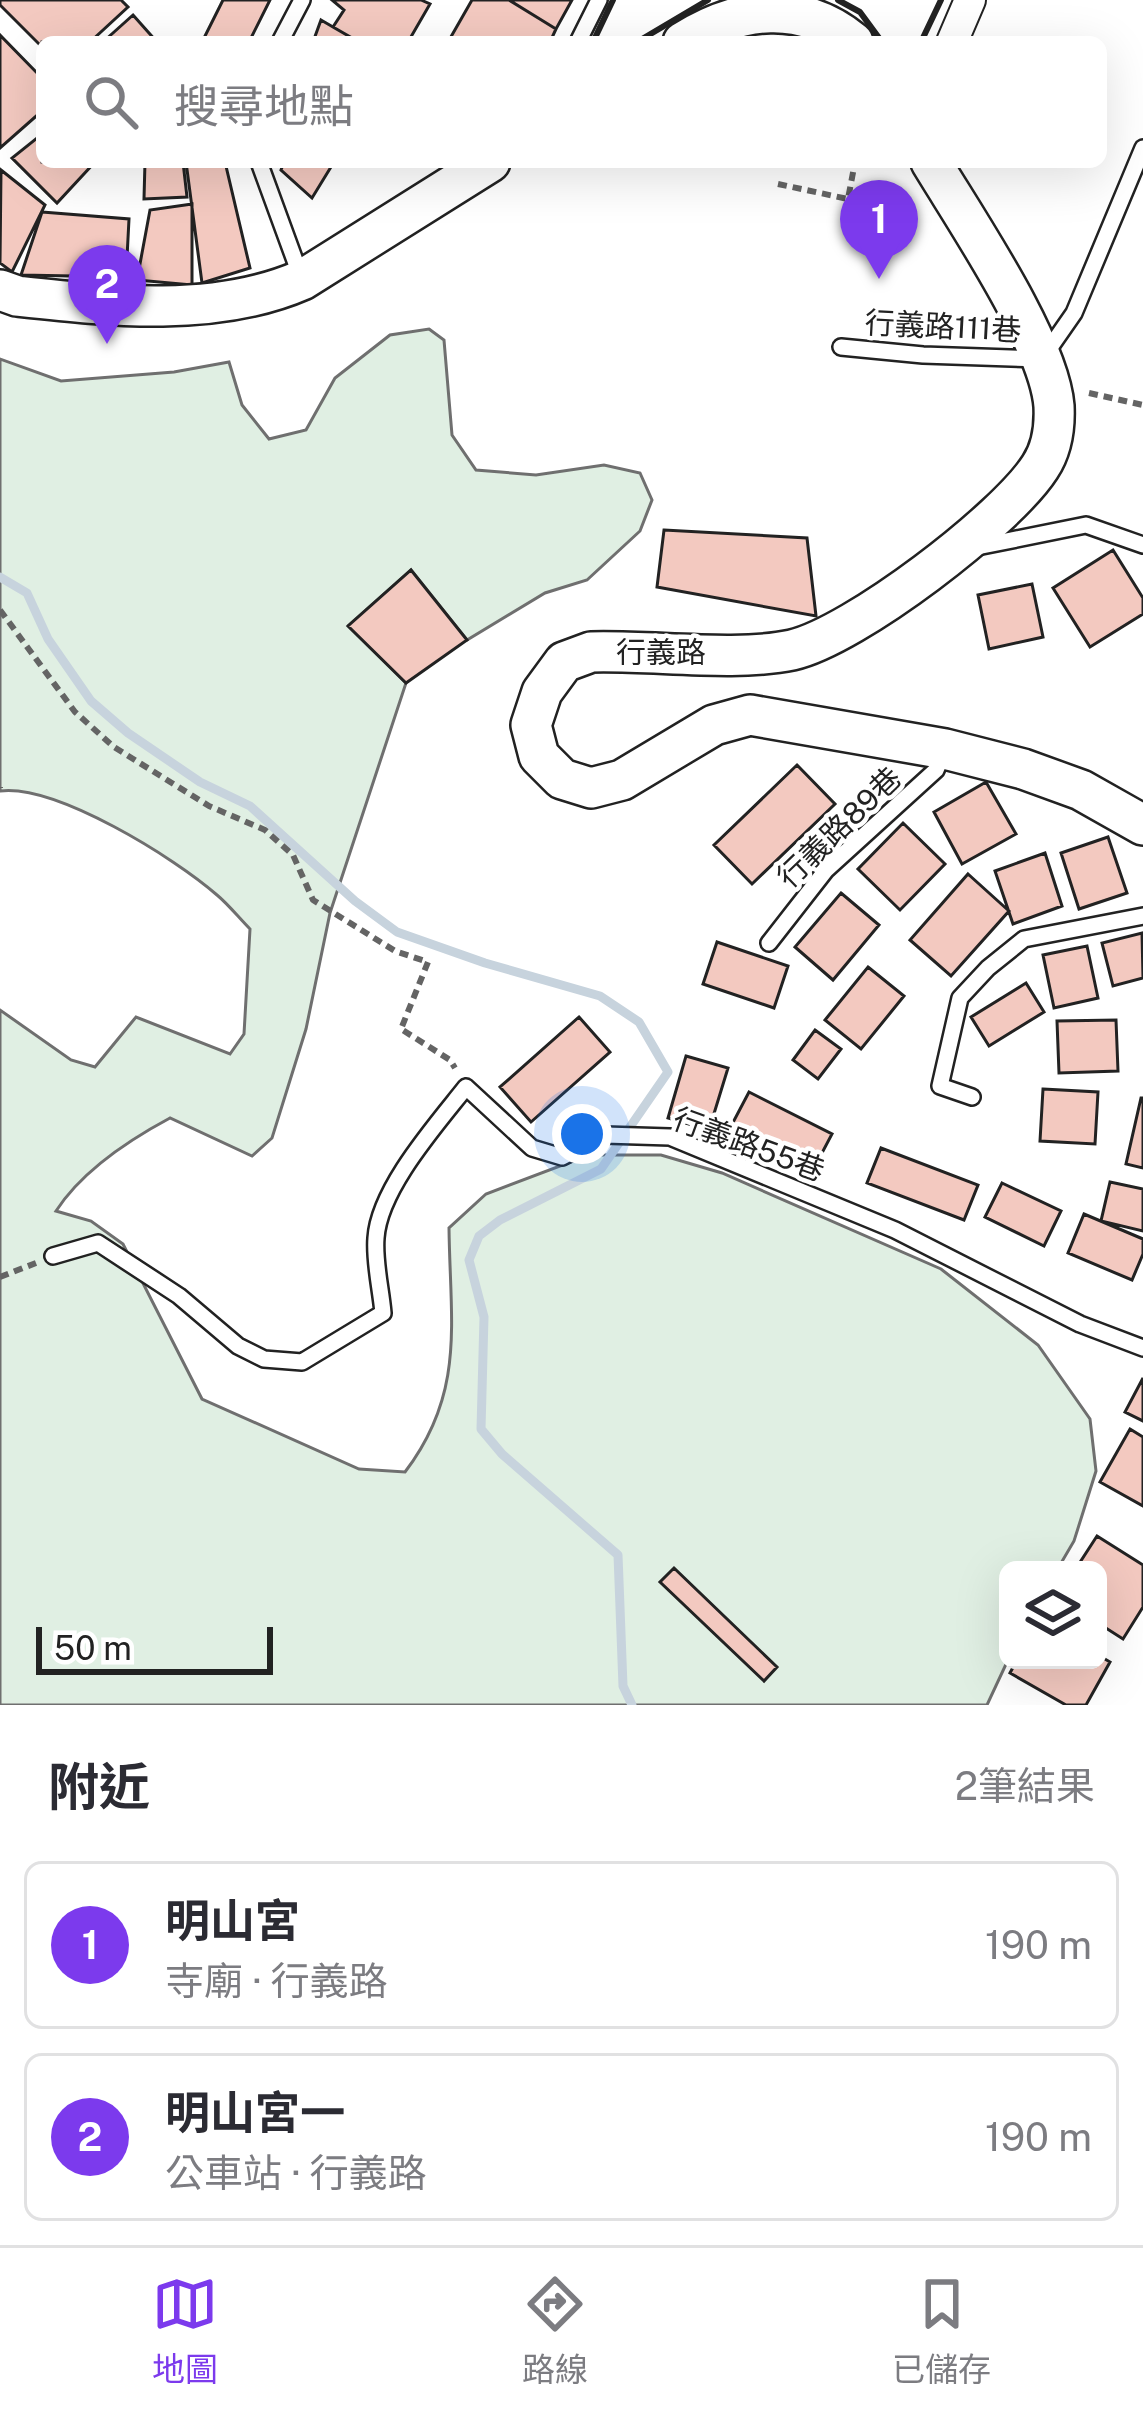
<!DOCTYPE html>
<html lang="zh-TW">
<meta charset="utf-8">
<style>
body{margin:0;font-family:"Public Sans","Noto Sans TC",sans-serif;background:#f7f7f7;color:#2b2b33}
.controls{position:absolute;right:36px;bottom:36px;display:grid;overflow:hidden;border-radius:18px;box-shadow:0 12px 48px #0002}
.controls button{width:108px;height:108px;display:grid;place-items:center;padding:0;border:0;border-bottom:3px solid #e1e1e2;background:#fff;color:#2b2b33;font:60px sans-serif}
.scale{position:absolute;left:36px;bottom:30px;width:237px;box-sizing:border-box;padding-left:12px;border:6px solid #222;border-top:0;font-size:33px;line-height:42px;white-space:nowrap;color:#222;-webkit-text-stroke:9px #fff;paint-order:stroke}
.you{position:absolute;left:582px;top:1134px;width:42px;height:42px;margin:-30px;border:9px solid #fff;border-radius:50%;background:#1a73e8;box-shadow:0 0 0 18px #1a73e833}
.badge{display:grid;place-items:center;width:78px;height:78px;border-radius:50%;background:#7c3aed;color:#fff;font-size:39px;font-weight:700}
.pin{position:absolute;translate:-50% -99px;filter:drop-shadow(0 3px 6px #0008)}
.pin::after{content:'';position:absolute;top:63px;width:42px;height:36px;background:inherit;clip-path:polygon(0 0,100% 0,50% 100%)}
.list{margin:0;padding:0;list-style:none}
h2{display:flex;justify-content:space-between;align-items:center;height:156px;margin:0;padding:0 48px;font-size:51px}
h2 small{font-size:39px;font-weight:400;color:#7c7c81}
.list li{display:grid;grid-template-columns:78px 1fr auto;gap:36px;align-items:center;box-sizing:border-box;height:168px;margin:0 24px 24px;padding:0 24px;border:3px solid #e1e1e2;border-radius:18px}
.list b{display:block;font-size:45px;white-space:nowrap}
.list p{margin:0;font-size:39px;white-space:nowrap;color:#7c7c81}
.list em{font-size:39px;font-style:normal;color:#7c7c81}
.icon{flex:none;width:66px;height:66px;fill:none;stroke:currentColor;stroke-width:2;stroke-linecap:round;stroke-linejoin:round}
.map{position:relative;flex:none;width:1143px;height:1705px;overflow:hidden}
.search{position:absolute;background:#fff;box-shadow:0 12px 48px #0002;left:36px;right:36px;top:36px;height:132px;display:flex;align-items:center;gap:30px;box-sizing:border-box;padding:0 42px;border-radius:18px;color:#7c7c81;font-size:45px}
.sheet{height:540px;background:#fff}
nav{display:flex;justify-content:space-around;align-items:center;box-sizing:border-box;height:168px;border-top:3px solid #e1e1e2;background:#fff;font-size:33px;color:#7c7c81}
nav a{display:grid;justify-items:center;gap:6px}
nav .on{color:#7c3aed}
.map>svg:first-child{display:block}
.green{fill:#e0efe3;stroke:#6f6f6f;stroke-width:3}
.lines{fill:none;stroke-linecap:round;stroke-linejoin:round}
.stream{stroke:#c7d3dd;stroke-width:9}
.building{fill:#f3c9c0;stroke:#222;stroke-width:3}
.lane-casing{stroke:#222;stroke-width:20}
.street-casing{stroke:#222;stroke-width:34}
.secondary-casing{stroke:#222;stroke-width:44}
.path{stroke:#646464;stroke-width:6;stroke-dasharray:9 6;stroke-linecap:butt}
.lane{stroke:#fff;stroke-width:15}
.street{stroke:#fff;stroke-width:30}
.secondary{stroke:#fff;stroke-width:39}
.wall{stroke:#222;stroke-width:6}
.labels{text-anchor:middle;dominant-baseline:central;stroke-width:9;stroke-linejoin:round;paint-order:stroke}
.street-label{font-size:30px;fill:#222;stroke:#fff}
</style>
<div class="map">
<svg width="1143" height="1705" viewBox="0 0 1143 1705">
<rect width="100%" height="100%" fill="#fff"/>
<!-- green -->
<path class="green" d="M429,329L444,340L452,435L476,470L536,475L604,465L640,473L652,500L640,531L587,580L545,593L467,640L411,570L349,625L406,683L330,913L306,1029L272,1138L252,1156L170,1118C127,1141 82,1171 56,1211L91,1221L123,1244L202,1399L359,1469L405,1472C466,1392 450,1322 449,1228L486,1194L589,1155H661L722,1173L941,1269L1038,1345L1090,1419L1096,1471L1074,1541L1057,1570H1008V1660L987,1705H0V1010L71,1060L95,1067L136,1017L230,1054L244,1034L250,929C239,918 229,905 217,895C175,858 56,784 0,791V359L61,381L174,372L229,362L242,405L269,439L306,430L335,378L390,335Z"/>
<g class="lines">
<!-- stream -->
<path class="stream" d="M0,577L27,593L48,639L91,701L128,733L200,782L250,806L355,901L397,932L485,963L600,996L639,1022L668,1072L601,1169L500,1220L479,1236L469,1260L484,1317L481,1429L502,1454L618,1555L623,1686L632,1705"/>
</g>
<!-- building -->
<path class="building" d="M0,0H121L128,7L90,42H42V47L0,5Z
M223,0H270L249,42H202Z
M332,0H421L430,4L408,42H359L333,27L344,10Z
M472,0H509L556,29L550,42H448Z
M509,0H572L556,29Z
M133,15L157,42H103Z
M321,20L333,27L359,42H313Z
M0,35L42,78V111L0,148Z
M42,134V162H95L57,203L12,158Z
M145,162H183L187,197L144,199Z
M186,162H225L250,268L202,283Z
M284,162H334L312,198L281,170Z
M1,170L45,205L12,272L0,263Z
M192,204V285L137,280L150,210Z
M42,212L129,219L126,277L21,275Z
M664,530L807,538L816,616L657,587Z
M1113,550L1143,598V614L1090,647L1053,588Z
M411,570L467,640L406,683L348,626Z
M1032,584L1043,637L989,649L978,595Z
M797,765L835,804L752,884L714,845Z
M986,782L1016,834L962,864L934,812Z
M903,823L945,864L900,910L858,869Z
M1108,837L1127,893L1079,909L1061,853Z
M1045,853L1062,906L1013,924L995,871Z
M968,874L1009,911L951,976L910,940Z
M841,893L879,925L833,980L795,947Z
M1142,933L1143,978L1113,986L1102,943Z
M717,942L788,966L774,1008L703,984Z
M1087,946L1098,998L1054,1008L1043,955Z
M868,967L904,996L861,1049L825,1020Z
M1026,983L1044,1012L989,1046L971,1017Z
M579,1017L610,1052L531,1122L500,1087Z
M1116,1020L1118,1071L1059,1073L1057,1021Z
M815,1030L841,1049L818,1079L793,1060Z
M686,1056L728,1068L709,1130L668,1118Z
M1043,1089L1098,1092L1095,1144L1040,1141Z
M749,1092L832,1134L812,1172L729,1130Z
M1141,1098H1143V1168L1126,1164Z
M881,1148L978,1185L964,1220L867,1183Z
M1110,1182L1143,1189V1231L1101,1221Z
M1002,1183L1061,1211L1044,1246L985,1217Z
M1084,1214L1143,1239V1254L1132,1280L1068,1253Z
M1143,1378V1421L1125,1412Z
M1130,1429L1143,1437V1506L1100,1482Z
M1097,1536L1143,1565V1607L1123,1639L1098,1623V1570H1075Z
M674,1568L777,1667L764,1681L660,1582Z
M1098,1655L1110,1662L1086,1705H1066L1010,1673L1017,1660H1098Z"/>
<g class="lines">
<!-- lane casing -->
<g class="lane-casing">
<path id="lane" d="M280,42L302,0
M578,42L599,0
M259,162L301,277
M841,347L923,355L1042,359L1074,313L1143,148
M977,547L1086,525L1143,545
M769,943L826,870L936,770L944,751
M972,1097L940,1086L960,998L988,968L1024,939L1143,916
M53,1256L98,1243L179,1296L238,1346L264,1359L302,1362L383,1313C381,1289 374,1262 376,1238C379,1189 436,1125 466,1087L532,1148L562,1157L605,1135L670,1137L895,1230L1080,1324L1143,1348"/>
</g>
<!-- street casing -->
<g class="street-casing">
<path id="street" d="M952,42L970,0"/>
</g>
<!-- secondary casing -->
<g class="secondary-casing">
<path id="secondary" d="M683,42C740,6 802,0 853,42
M931,162C966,220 1049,342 1054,406C1055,427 1052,449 1040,467C1006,520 854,636 792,650C735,662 652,650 591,652L564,662L542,692L531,725L539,756L562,779L591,788L622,780L714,725L750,715L945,749L1023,769L1081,790L1143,825
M0,290L17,296C109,306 215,318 302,280L490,162"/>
</g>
<!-- path -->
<path class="path" d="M778,184L848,199L855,162
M1089,393L1143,405
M0,610L75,712L114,747L209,806L265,830L293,855L313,900L395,951L428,962L401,1029L450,1060L455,1068
M0,787V788
M0,1277L36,1263"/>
<!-- lane -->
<use href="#lane" class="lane"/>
<!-- street -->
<use href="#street" class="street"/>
<!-- secondary -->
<use href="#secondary" class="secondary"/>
<!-- wall -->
<path class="wall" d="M838,0L860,12L882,42
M593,42L613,0
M637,42L708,0
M921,42L941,0"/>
</g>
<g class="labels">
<!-- street labels -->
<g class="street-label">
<text transform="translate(943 326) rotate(3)">行義路111巷</text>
<text x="661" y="652">行義路</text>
<text transform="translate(839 827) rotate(-44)">行義路89巷</text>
<text transform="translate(749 1144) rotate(20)">行義路55巷</text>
</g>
</g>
</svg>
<div class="controls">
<button><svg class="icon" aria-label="layers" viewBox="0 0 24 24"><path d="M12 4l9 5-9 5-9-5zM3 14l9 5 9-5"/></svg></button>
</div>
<div class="scale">50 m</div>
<div class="you"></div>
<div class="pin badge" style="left:879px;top:279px">1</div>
<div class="pin badge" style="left:107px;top:344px">2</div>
<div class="search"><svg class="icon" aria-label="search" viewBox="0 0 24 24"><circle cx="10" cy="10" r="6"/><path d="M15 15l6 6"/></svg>搜尋地點</div>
</div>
<section class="sheet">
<h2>附近<small>2筆結果</small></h2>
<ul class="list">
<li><span class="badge">1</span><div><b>明山宮</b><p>寺廟 · 行義路</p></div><em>190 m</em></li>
<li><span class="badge">2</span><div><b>明山宮一</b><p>公車站 · 行義路</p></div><em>190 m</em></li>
</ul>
</section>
<nav>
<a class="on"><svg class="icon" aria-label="map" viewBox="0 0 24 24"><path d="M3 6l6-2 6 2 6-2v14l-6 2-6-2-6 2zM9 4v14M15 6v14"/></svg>地圖</a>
<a><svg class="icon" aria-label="directions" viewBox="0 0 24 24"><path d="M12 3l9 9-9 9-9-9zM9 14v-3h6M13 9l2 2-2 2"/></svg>路線</a>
<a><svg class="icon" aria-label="saved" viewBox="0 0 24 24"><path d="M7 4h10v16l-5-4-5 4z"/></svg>已儲存</a>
</nav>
